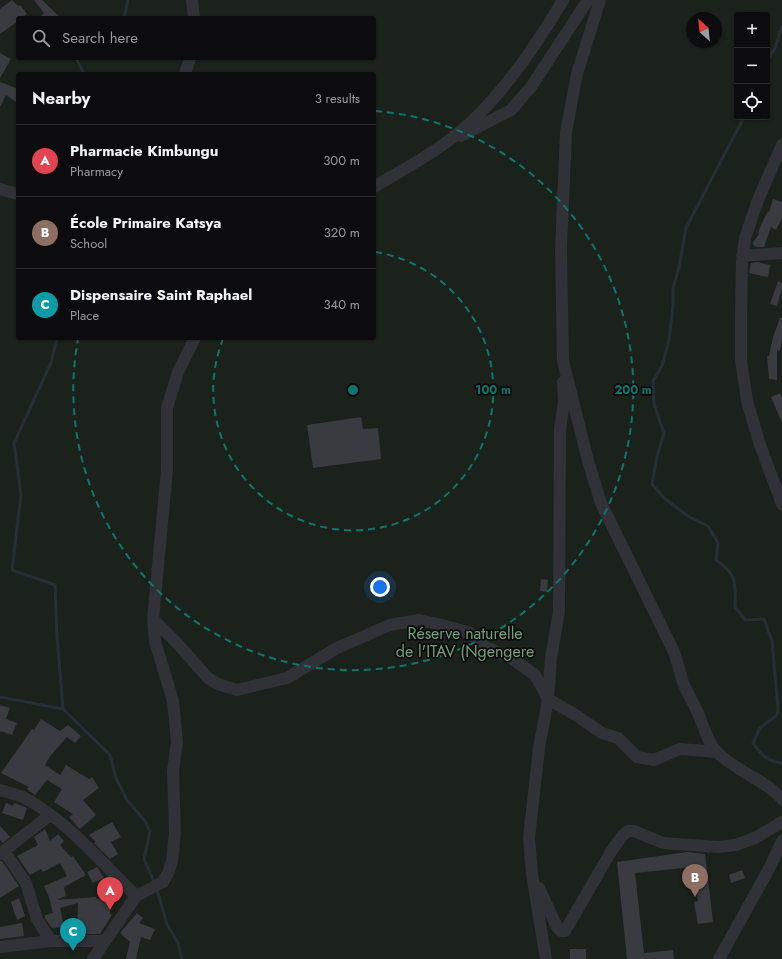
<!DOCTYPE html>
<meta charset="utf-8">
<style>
body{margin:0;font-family:Jost,sans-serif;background:#1a1a1c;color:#f1f3f6}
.controls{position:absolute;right:12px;top:12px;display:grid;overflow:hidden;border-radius:4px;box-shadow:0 1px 3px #0004}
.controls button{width:36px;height:36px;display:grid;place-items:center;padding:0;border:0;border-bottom:1px solid #2c2c2e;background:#0c0c0e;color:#f1f3f6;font:20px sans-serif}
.compass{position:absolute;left:686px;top:12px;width:36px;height:36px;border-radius:50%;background:#0c0c0e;box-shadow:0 1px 3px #0004;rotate:333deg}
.you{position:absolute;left:380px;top:587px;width:14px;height:14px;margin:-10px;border:3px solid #fff;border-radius:50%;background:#1a73e8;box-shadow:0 0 0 6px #1a73e833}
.badge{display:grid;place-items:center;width:26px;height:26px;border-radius:50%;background:#ffb01b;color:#fff;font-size:13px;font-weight:700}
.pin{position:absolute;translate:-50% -33px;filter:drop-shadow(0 1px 2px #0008)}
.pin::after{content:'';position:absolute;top:21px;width:14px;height:12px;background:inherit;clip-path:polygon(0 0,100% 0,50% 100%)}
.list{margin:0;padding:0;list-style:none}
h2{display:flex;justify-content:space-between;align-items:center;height:52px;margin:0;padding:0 16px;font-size:17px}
h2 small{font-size:13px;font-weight:400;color:#9a9b9e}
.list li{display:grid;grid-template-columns:26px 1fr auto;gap:12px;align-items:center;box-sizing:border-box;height:72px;padding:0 16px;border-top:1px solid #2c2c2e}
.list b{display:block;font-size:15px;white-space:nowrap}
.list p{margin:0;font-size:13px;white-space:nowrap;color:#9a9b9e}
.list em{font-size:13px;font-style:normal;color:#9a9b9e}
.icon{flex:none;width:22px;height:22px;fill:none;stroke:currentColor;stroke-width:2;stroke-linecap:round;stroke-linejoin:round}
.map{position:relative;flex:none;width:782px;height:959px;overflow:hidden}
.search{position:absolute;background:#0c0c0e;box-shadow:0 1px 3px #0004;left:16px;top:16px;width:360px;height:44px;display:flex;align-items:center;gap:10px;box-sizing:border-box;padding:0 14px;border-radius:4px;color:#9a9b9e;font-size:15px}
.panel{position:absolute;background:#0c0c0e;box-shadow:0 1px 3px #0004;left:16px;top:72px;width:360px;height:268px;border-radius:4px}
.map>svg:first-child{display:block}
.green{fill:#1a221b;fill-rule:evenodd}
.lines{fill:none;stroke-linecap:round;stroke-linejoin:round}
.stream{stroke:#262f36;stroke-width:3}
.building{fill:#3a3b40}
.minor{stroke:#313237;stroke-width:12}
.ring{fill:none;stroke:#0f766e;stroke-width:2;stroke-dasharray:7 5}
.labels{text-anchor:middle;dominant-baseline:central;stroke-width:3.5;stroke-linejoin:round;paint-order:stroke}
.park-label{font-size:16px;fill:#75a177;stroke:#0b0b0d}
.centre{fill:#0f766e;stroke:#0b0b0d;stroke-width:2}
.ring-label{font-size:12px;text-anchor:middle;font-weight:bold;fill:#0f766e;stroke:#0b0b0d;stroke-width:3.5;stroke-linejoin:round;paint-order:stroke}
</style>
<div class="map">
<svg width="782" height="959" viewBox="0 0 782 959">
<rect width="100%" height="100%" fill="#101012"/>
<!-- green -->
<path class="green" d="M0,0H782V959H0ZM737,15H767V117H737ZM18,18H374V58H18ZM692,18H716V42H692ZM18,74H374V338H18Z"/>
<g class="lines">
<!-- stream -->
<path class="stream" d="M124,18L128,0
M76,58L84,74
M767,61L775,48L782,26
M744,117L686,228L679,267L673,288V306L669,340L662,366L653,381L654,404L664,433L657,456L652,484L664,498L689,517L708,526L718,543L716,560C737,573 736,585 735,607L745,620L764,619L772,641L778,708L777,715L760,728L753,743C760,754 768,762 782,763
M57,338L51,363L14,443L21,494L12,570L55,585L57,637L63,709
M0,697L63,709L110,755L116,778L127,800L145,821L150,832L144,859L154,882
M157,890L167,924L178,943L182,959"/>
</g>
<!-- building -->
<path class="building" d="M12,0L18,6L20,5L27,14L22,18H18V21L0,34V9Z
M34,0H42L61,18H39L44,13Z
M0,53L11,59L0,78Z
M0,82L18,89V103L6,95L0,107Z
M773,199L782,202V218L776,230L771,227L764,247H757L752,244L759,234L758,233L761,225L768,211L769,212Z
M757,262L770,265L768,277L749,273L751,263Z
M778,281L782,283V288L777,306L770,304Z
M780,318H782V339L780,351L777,350V380L769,379L767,356H769L773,337Z
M780,393L782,399V423L771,397Z
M361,417L363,429L378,428L381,459L313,468L307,425Z
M541,579L548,580L547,592L540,591Z
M0,705L10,708L6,719L17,723L12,735L1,731L0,732Z
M41,719L60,731L68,725L81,736L75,743L67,737L51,755L45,765L60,775L66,765L89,779L92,777L99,788L83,800L96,815L80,829L69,817L73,814L54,802L62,789L47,780L35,795L27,789L29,787L1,773L32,729L34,730Z
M6,803L13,806L14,803L27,808L23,820L2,813Z
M112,822L121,837L111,842L118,854L110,859L94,843L96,842L89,835Z
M0,826L10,837L3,843L0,840Z
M45,829L50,841L58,834L64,841L60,845L71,857L73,856L86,875L64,887L66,896L56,900L96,897L97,899L109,898L110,914L112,915L100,934H87L77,931L78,903L60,908L64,927L52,928L45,918V915L53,913L49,897L44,886L67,876L60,863L43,872L41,869L30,875L17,856L38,845L34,837Z
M687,852L705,854L713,922L698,924L694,902L698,901L693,867L635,873L644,953L673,950L674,959H627L617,862Z
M0,861H2L19,886L0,898Z
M97,867L104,878L93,883L87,872Z
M742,870L745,878L731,883L729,875Z
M19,898L25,916L17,920L11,902Z
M137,913L143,918L139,923L155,929L150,940L141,937L136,959H126L130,942L120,933Z
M22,923L24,936L0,939V927Z
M570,949H586V959H570Z"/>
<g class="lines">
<!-- minor -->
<path class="minor" d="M192,0L194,18
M600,0L577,74L566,132L561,249L563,361L588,461L601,503L673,650C678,662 680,674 684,685C689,696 696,707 700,718C705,730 708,743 718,753C737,772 764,779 782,799
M185,74L190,58
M461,136L511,110L531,87L588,0
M782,145L758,200L745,238L742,262L741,316V360L747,401L760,445L782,504
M374,187C397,173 422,160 444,144C493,110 533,51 563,0
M0,189L18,194
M742,256L782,253
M153,619L176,642L208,678L218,684L237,690L287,678L337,648L390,625L419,620L442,625L470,633L484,646L511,658L535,675L548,699L574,714L602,733L618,738L637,757L654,760L680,749L717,752
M0,790C8,792 16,794 23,797C67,820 101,862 136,896
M4,851L26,883L37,919L51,941
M0,854L50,815
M539,888L557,927L561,931H565L612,850L623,835L628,831H634L663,843L718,847L736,845L755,838L782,822
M0,947L51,941H105
M93,959L136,896L163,882L168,873L172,861L175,833L173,771L177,742L173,701L155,641L153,619L167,470V408L178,372L195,338
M546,959L532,874L529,838L539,748L548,699L551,658L559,612L560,429L564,402L563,382
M719,959L770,867L782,841"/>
</g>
<!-- distance rings -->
<g class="ring">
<path d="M375 252A140 140 0 1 1 223 339"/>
<path d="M375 111A280 280 0 1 1 78 339"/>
</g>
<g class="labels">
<!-- park labels -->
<g class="park-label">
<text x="465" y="633">Réserve naturelle<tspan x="465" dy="18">de l'ITAV (Ngengere</tspan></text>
</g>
</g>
<circle cx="353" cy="390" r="6" class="centre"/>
<g class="ring-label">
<text x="493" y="394">100 m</text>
<text x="633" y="394">200 m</text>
</g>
</svg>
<div class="controls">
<button>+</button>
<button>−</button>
<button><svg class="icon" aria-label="locate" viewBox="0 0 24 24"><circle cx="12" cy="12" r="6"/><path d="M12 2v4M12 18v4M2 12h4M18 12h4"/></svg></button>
</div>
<svg class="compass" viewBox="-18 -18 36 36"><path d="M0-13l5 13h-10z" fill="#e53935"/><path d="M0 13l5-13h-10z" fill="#9a9b9e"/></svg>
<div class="you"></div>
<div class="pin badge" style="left:110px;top:910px;background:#e0444e">A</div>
<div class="pin badge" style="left:695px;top:897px;background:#8d6e63">B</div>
<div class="pin badge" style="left:73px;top:951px;background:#0f9aa8">C</div>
<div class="search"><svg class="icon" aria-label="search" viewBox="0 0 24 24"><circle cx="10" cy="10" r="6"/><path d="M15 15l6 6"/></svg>Search here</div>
<section class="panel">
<h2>Nearby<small>3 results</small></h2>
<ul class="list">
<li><span class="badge" style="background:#e0444e">A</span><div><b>Pharmacie Kimbungu</b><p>Pharmacy</p></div><em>300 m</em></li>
<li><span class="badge" style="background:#8d6e63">B</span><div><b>École Primaire Katsya</b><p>School</p></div><em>320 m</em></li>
<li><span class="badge" style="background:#0f9aa8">C</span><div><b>Dispensaire Saint Raphael</b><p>Place</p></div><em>340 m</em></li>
</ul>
</section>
</div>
